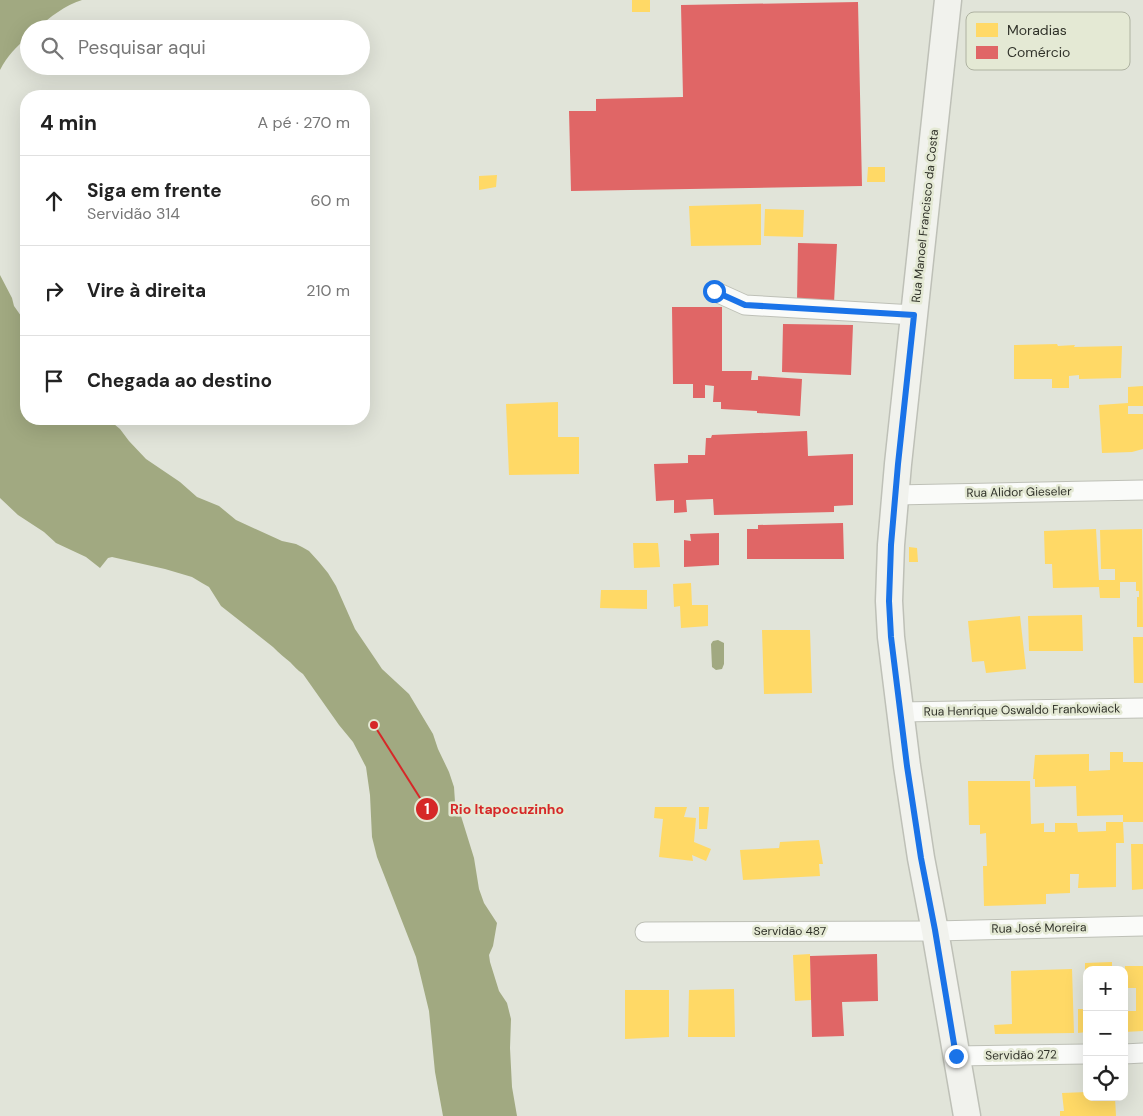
<!DOCTYPE html>
<html lang="pt">
<meta charset="utf-8">
<style>
body{margin:0;font-family:"DM Sans",sans-serif;background:#f6f6f6;color:#222}
.controls{position:absolute;right:15px;bottom:15px;display:grid;overflow:hidden;border-radius:10px;box-shadow:0 5px 20px #0002}
.controls button{width:45px;height:45px;display:grid;place-items:center;padding:0;border:0;border-bottom:1px solid #e0e0e0;background:#fff;color:#222;font:25px sans-serif}
.stop{position:absolute;width:15px;height:15px;margin:-11px;border:4px solid #1a73e8;border-radius:50%;background:#fff}
.stop.end{background:#1a73e8;border-color:#fff;box-shadow:0 1px 5px #0008}
.list{margin:0;padding:0;list-style:none}
h2{display:flex;justify-content:space-between;align-items:center;height:65px;margin:0;padding:0 20px;font-size:21px}
h2 small{font-size:16px;font-weight:400;color:#767676}
.list li{display:grid;grid-template-columns:32px 1fr auto;gap:15px;align-items:center;box-sizing:border-box;height:90px;padding:0 20px;border-top:1px solid #e0e0e0}
.list b{display:block;font-size:19px;white-space:nowrap}
.list p{margin:0;font-size:16px;white-space:nowrap;color:#767676}
.list em{font-size:16px;font-style:normal;color:#767676}
.icon{flex:none;width:28px;height:28px;fill:none;stroke:currentColor;stroke-width:2;stroke-linecap:round;stroke-linejoin:round}
.map{position:relative;flex:none;width:1143px;height:1116px;overflow:hidden}
.search{position:absolute;background:#fff;box-shadow:0 5px 20px #0002;left:20px;top:20px;width:350px;height:55px;display:flex;align-items:center;gap:12px;box-sizing:border-box;padding:0 18px;border-radius:28px;color:#767676;font-size:19px}
.panel{position:absolute;background:#fff;box-shadow:0 5px 20px #0002;left:20px;top:90px;width:350px;height:335px;border-radius:20px}
.map>svg:first-child{display:block}
.water{fill:#a1a981}
.homes{fill:#ffd966}
.shops{fill:#e06666}
.lines{fill:none;stroke-linecap:round;stroke-linejoin:round}
.minor-casing{stroke:#bec0b7;stroke-width:21}
.secondary-casing{stroke:#bec0b7;stroke-width:29}
.minor{stroke:#fafbf9;stroke-width:19}
.secondary{stroke:#f1f2ed;stroke-width:26}
.route{stroke:#1a73e8;stroke-width:6}
.labels{text-anchor:middle;dominant-baseline:central;stroke-width:5;stroke-linejoin:round;paint-order:stroke}
.street-label{font-size:12px;fill:#303229;stroke:#e4e9d4}
.key{fill:#e4e9d4;stroke:#aeb2a1;stroke-width:1}
.key-label{font-size:14px;fill:#303229}
.leader{fill:none;stroke:#d62828;stroke-width:2}
.callout-dot{fill:#d62828;stroke:#e4e9d4;stroke-width:2}
.mark-label{font-size:15px;text-anchor:middle;font-weight:bold;fill:#fff}
.callout-label{font-size:14px;text-anchor:middle;font-weight:bold;fill:#d62828;stroke:#e4e9d4;stroke-width:5;stroke-linejoin:round;paint-order:stroke}
</style>
<div class="map">
<svg width="1143" height="1116" viewBox="0 0 1143 1116">
<rect width="100%" height="100%" fill="#e1e4d9"/>
<!-- water -->
<path class="water" d="M0,0H82C65,5 50,17 37,29H29V36C17,46 7,56 0,70Z
M0,275L12,298L14,306L26,323V419H108L120,429L129,441L146,459L180,482L197,497L219,506L236,520L282,541L296,544L302,547L309,551L319,562L328,573L336,586L355,629L376,660L382,669L409,694L433,734L438,749L449,772L454,787L455,802L461,816L474,858L479,889L484,903L497,923L493,946L489,955L490,962L499,991L507,1003L511,1019L510,1048L512,1087L517,1116H443L435,1072L429,1011L416,957L377,857L372,837L370,795L366,767L353,742L339,725L303,674C297,670 294,666 290,662C284,657 279,653 273,647L221,606L209,587L202,583L192,577L165,569L112,557L108,558L100,568L86,557L56,543L44,532L18,515L0,498Z
M718,640L724,643V664L722,669L716,670L712,667L711,644L713,641Z"/>
<!-- homes -->
<path class="homes" d="M632,0H650V12H632Z
M868,167H885V182H867Z
M497,175L496,187L479,190V176Z
M761,204V245L691,246L689,206Z
M765,209L804,210L803,237L764,236Z
M1057,344L1058,346L1075,345L1074,347L1122,346L1121,378L1079,379V375L1069,376V388H1052V379H1014V345Z
M1143,386V406H1128V414H1143V449L1132,452L1102,453L1099,405L1128,403V387Z
M558,402V437H579V474L509,475L506,404Z
M1096,529L1099,580H1115V569H1101L1100,530L1142,529L1143,627H1137V597H1139V591H1136V582H1120V598H1100L1099,587L1053,588L1052,564H1045L1044,531Z
M633,543H658L660,567L634,568Z
M909,547L917,548L918,562H909Z
M691,583L692,605H708V626L681,628L680,606L674,607L673,584Z
M601,590H647V609L600,608Z
M1082,615L1083,651H1029L1028,616Z
M1020,616L1026,669L986,673L984,661L972,662L968,621Z
M762,630H810L812,693L764,694Z
M1133,637H1143V683H1134Z
M1110,752H1123V762H1143V822H1123V815L1077,816L1076,786L1035,787V779H1033L1035,755L1089,754V771L1110,770Z
M968,781H1030L1031,824L1044,823V832H1055V823H1077L1078,832L1106,831V822H1123L1124,843H1116V887L1078,888L1079,874H1070V893L1046,894V904L984,906L983,866H987L986,833L980,834V825H969Z
M655,807H687L684,817L696,818L694,842L711,849L706,861L692,855L693,861L659,857L663,819L654,818Z
M699,807H709L707,829H699Z
M819,840L823,864H819L820,876L743,880L740,850L779,848L780,842Z
M1131,844H1143V889L1132,890Z
M810,954L811,1000L795,1001L793,955Z
M1112,962V970H1085V963Z
M1125,966H1143V1031L1124,1032V1011H1136V988H1124Z
M1072,969L1074,1033L995,1034L994,1025L1012,1024L1011,971Z
M734,989L735,1037H688L689,990Z
M625,990H669V1037L625,1039Z
M1078,1009H1087V1032L1078,1033Z
M1087,1092V1097H1115L1116,1116H1060V1111H1064L1062,1093Z"/>
<!-- shops -->
<path class="shops" d="M858,2L862,186L571,191L569,111H596V99L683,97L681,5Z
M798,243L837,244L834,303L797,301Z
M672,307H722V371H752L751,380H758V376L802,379L800,416L757,413V411L721,409V402H713L714,386L705,385V398H693V384H673Z
M783,324L853,325L851,375L782,372Z
M807,431L808,456L853,454V505L834,506V512L714,515L713,499L686,500L687,512L674,513V500L656,501L654,464L688,463V455H705L706,438H711L712,435Z
M843,523L844,559H747V529H758V525Z
M719,533V565L684,567V540L691,541L690,534Z
M877,954L878,1001L842,1002L844,1036L812,1037L810,956Z"/>
<g class="lines">
<!-- minor casing -->
<g class="minor-casing">
<path id="minor" d="M714,291L745,305L914,315
M895,495L1143,490
M900,712L1143,708
M645,932L935,931L1143,926
M1124,1054L1143,1053
M956,1056L1087,1054"/>
</g>
<!-- secondary casing -->
<g class="secondary-casing">
<path id="secondary" d="M948,0L898,464L891,545L889,601L891,637L907,766L921,858L935,931L967,1116"/>
</g>
<!-- minor -->
<use href="#minor" class="minor"/>
<!-- secondary -->
<use href="#secondary" class="secondary"/>
</g>
<g class="lines">
<!-- route -->
<path class="route" d="M714,291L745,305L914,315L898,464L891,545L889,601L891,637L907,766L921,858L935,930L956,1056"/>
</g>
<g class="labels">
<!-- street labels -->
<g class="street-label">
<text transform="translate(925 216) rotate(-84)">Rua Manoel Francisco da Costa</text>
<text transform="translate(1019 492) rotate(-1)">Rua Alidor Gieseler</text>
<text transform="translate(1022 710) rotate(-1)">Rua Henrique Oswaldo Frankowiack</text>
<text transform="translate(1039 928) rotate(-1)">Rua José Moreira</text>
<text x="790" y="931">Servidão 487</text>
<text transform="translate(1021 1055) rotate(-1)">Servidão 272</text>
</g>
</g>
<!-- legend -->
<rect x="966" y="12" width="164" height="58" rx="8" class="key"/>
<rect x="976" y="23" width="22" height="14" fill="#ffd966"/>
<rect x="976" y="46" width="22" height="13" fill="#e06666"/>
<g class="key-label">
<text x="1007" y="35">Moradias</text>
<text x="1007" y="57">Comércio</text>
</g>
<!-- callouts -->
<path class="leader" d="M374 725L427 809"/>
<g class="callout-dot">
<circle cx="374" cy="725" r="5"/>
<circle cx="427" cy="809" r="12"/>
</g>
<g class="mark-label">
<text x="427" y="814">1</text>
</g>
<g class="callout-label">
<text x="507" y="814">Rio Itapocuzinho</text>
</g>
</svg>
<div class="controls">
<button>+</button>
<button>−</button>
<button><svg class="icon" aria-label="locate" viewBox="0 0 24 24"><circle cx="12" cy="12" r="6"/><path d="M12 2v4M12 18v4M2 12h4M18 12h4"/></svg></button>
</div>
<div class="stop" style="left:714px;top:291px"></div>
<div class="stop end" style="left:956px;top:1056px"></div>
<div class="search"><svg class="icon" aria-label="search" viewBox="0 0 24 24"><circle cx="10" cy="10" r="6"/><path d="M15 15l6 6"/></svg>Pesquisar aqui</div>
<section class="panel">
<h2>4 min<small>A pé · 270 m</small></h2>
<ul class="list">
<li><svg class="icon" aria-label="ahead" viewBox="0 0 24 24"><path d="M12 20V5M6 11l6-6 6 6"/></svg><div><b>Siga em frente</b><p>Servidão 314</p></div><em>60 m</em></li>
<li><svg class="icon" aria-label="right" viewBox="0 0 24 24"><path d="M7 20v-9h11M14 6l5 5-5 5"/></svg><div><b>Vire à direita</b></div><em>210 m</em></li>
<li><svg class="icon" aria-label="arrive" viewBox="0 0 24 24"><path d="M6 21V4h12l-3 4 3 4H6"/></svg><div><b>Chegada ao destino</b></div></li>
</ul>
</section>
</div>
